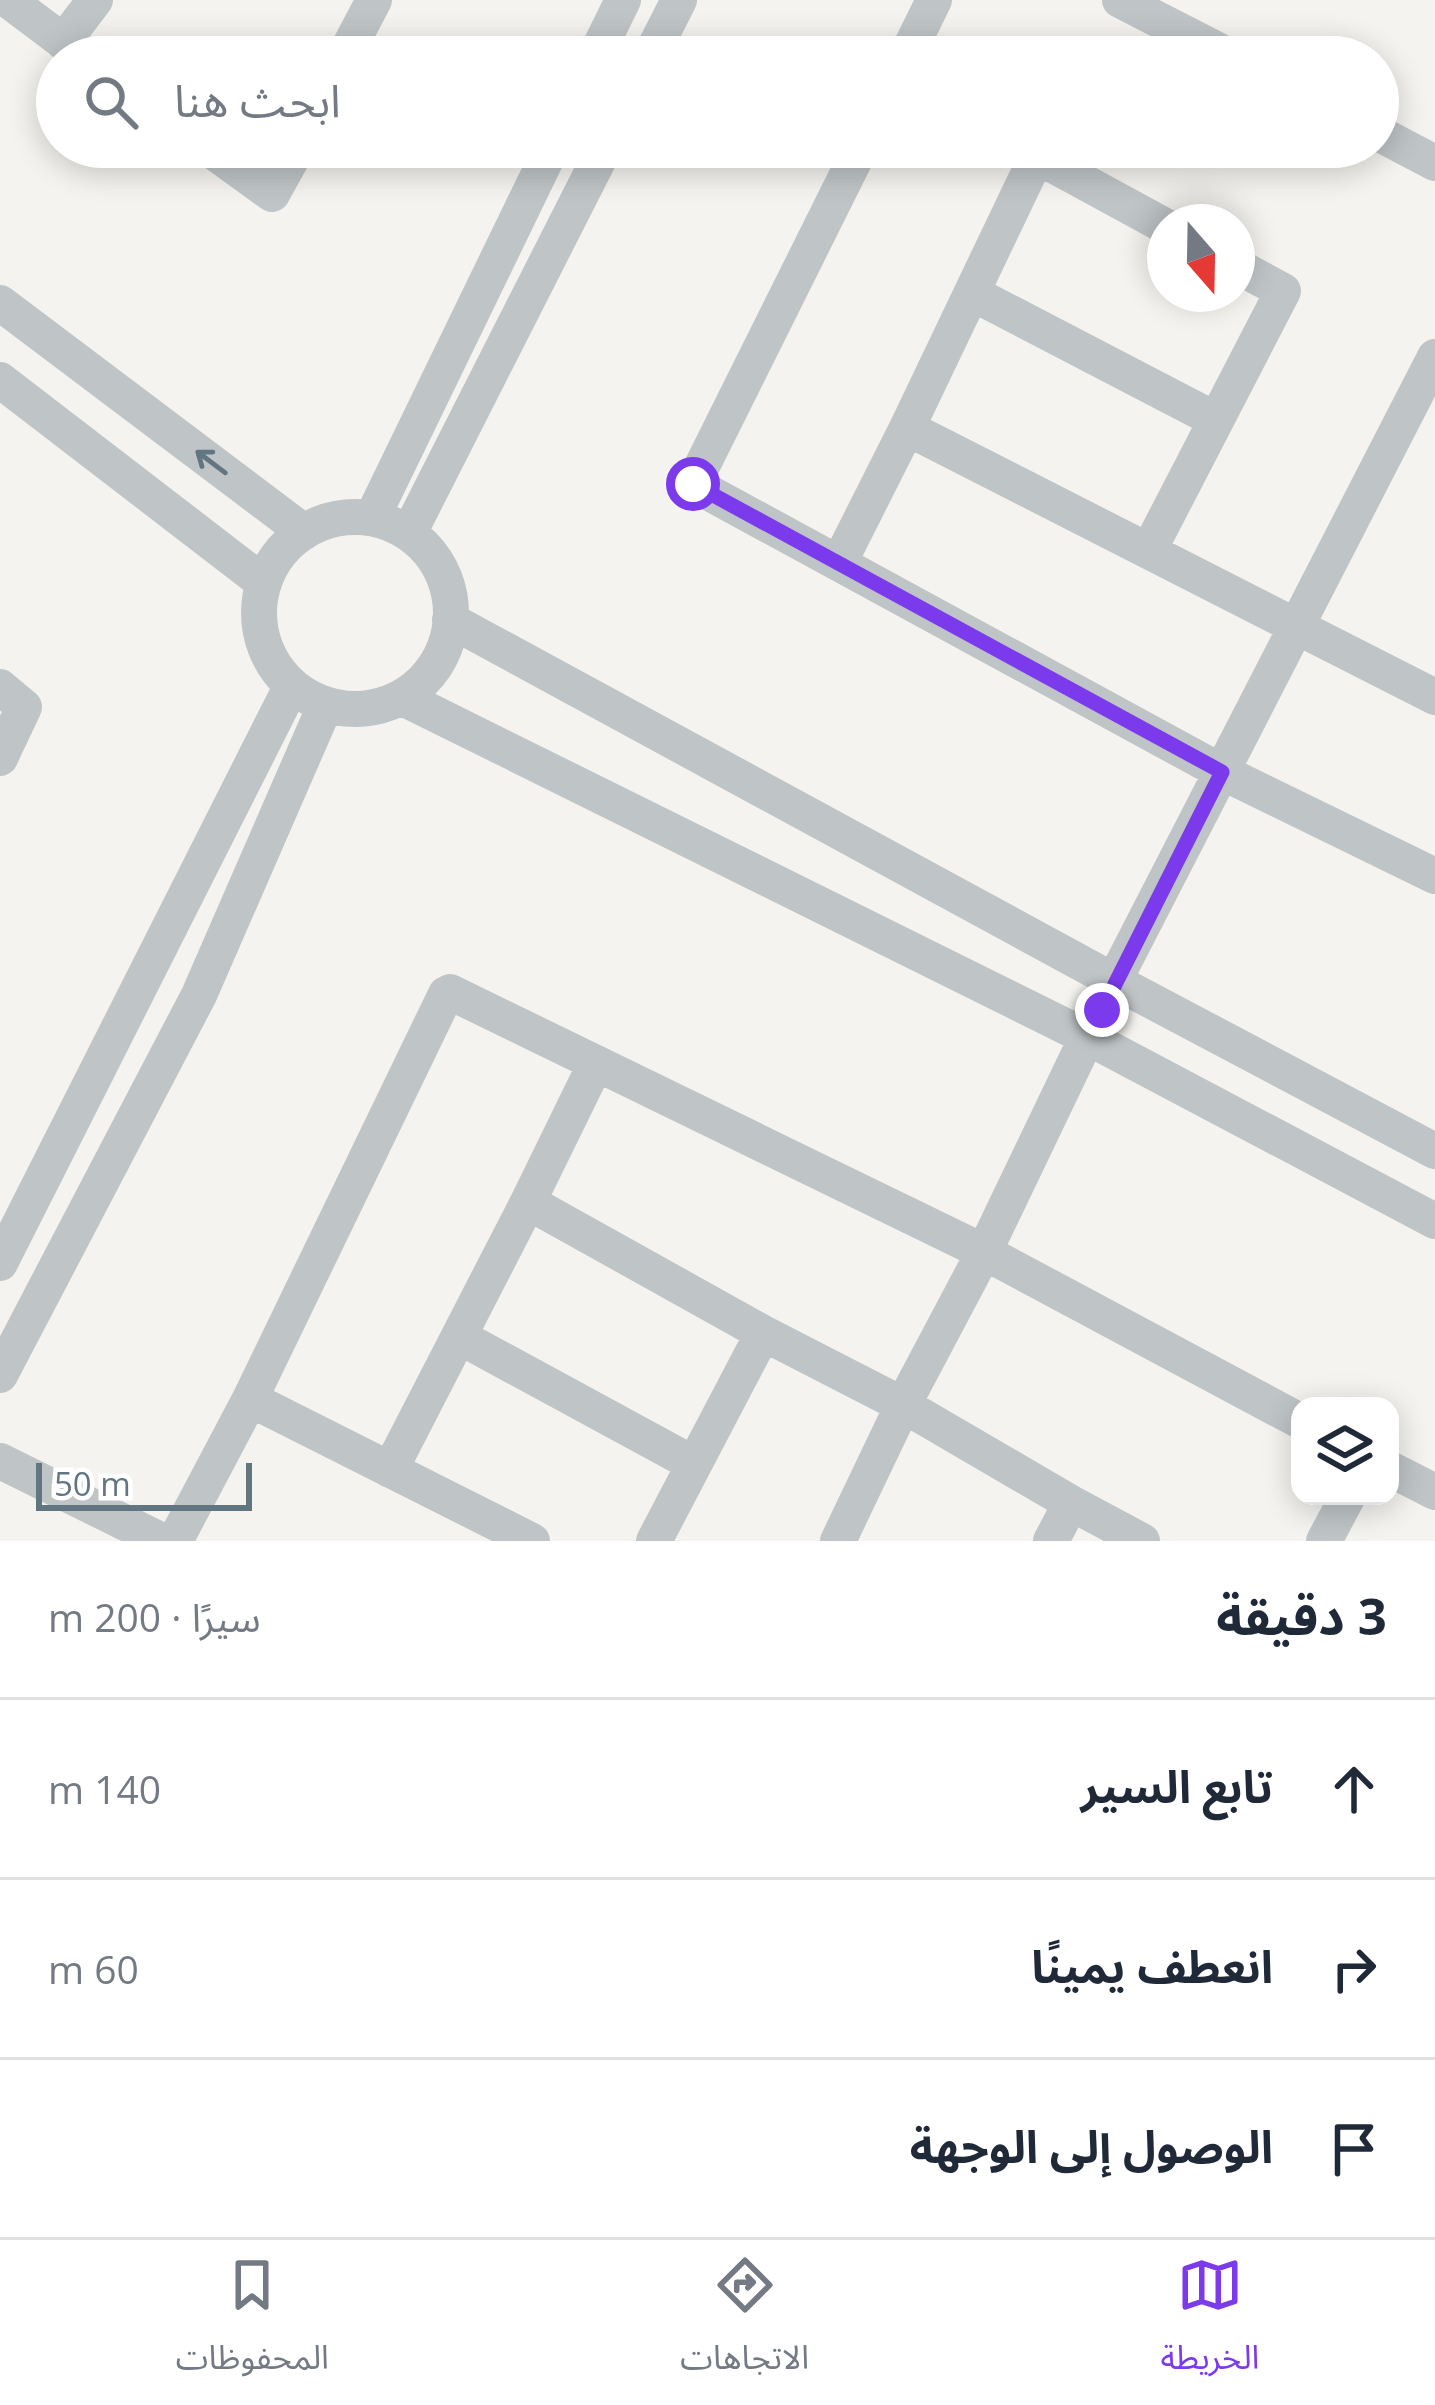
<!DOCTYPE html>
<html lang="ar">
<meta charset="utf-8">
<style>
body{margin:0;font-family:"Open Sans","Noto Sans Arabic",sans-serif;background:#f6f6f7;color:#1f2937;direction:rtl}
.controls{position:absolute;right:36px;bottom:36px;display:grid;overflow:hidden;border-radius:24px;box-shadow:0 6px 30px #0003}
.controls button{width:108px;height:108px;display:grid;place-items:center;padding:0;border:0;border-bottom:3px solid #e0e1e3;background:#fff;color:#1f2937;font:60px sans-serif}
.compass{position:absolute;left:1147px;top:204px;width:108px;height:108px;border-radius:50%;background:#fff;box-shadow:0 6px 30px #0003;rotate:160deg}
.scale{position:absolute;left:36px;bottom:30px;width:216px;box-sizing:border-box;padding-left:12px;border:6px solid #627681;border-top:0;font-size:33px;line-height:42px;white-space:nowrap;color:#627681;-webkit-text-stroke:9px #fff;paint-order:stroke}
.stop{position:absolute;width:36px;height:36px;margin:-27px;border:9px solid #7c3aed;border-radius:50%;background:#fff}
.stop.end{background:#7c3aed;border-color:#fff;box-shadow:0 3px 12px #0008}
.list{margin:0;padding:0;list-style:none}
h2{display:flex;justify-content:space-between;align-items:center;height:156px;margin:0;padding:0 48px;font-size:51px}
h2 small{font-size:39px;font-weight:400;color:#747a83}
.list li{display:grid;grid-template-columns:78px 1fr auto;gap:36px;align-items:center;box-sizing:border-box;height:180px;padding:0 48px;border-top:3px solid #e0e1e3}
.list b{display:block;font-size:45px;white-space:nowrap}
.list em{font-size:39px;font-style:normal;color:#747a83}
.icon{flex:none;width:66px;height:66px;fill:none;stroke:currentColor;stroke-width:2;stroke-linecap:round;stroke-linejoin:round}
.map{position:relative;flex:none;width:1435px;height:1541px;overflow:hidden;direction:ltr}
.search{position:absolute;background:#fff;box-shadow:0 6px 30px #0003;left:36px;right:36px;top:36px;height:132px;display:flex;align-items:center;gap:30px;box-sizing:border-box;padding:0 42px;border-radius:66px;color:#747a83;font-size:45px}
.sheet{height:696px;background:#fff}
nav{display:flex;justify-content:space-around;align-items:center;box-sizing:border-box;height:168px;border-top:3px solid #e0e1e3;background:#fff;font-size:33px;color:#747a83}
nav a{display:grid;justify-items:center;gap:6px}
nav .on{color:#7c3aed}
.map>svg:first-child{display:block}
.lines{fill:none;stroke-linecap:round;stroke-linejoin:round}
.minor{stroke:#bfc4c6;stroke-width:36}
.oneway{stroke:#627681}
.route{stroke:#7c3aed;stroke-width:15}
</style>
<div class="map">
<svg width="1435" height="1541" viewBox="0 0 1435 1541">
<rect width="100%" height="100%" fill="#f4f3ef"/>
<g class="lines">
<!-- minor -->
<path class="minor" d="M8,0L84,57
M1120,0L1231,57
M63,42L95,0
M344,57L374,0
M595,57L623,0
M650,57L679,0
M906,57L934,0
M1378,133L1435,163
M207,147L272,194L298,147
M861,147L693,484L1222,772L1435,876
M1020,147L1165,226
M972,293L1216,420
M0,303L304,532
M0,380L264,583
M907,428L1435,697
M259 613a96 96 0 1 1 192 0a96 96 0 1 1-192 0Z
M372,518L552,147
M409,533L605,147
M1149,550L1283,291L1237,266
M839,563L907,428L1037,156
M450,620L1114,981L1435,1151
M0,687L24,707L0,758
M403,698L1089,1038L1435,1221
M528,1202L763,1333L903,1405L1071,1503L1051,1541
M0,1263L291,687
M460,1337L692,1463
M0,1375L199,995L325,706
M250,1399L532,1541
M0,1461L162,1541
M1390,1469L1435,1492
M390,1470L528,1202L596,1063
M1071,1503L1142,1541
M175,1541L250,1399L446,994L450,992L984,1252L1300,1421
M654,1541L763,1333
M838,1541L903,1405L984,1252L1114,981L1435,357
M1324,1541L1348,1496"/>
</g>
<!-- one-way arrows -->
<defs><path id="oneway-shaft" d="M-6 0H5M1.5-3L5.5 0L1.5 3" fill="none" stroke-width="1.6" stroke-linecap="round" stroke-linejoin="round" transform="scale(3)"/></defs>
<use class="oneway" href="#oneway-shaft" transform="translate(211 462) rotate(-143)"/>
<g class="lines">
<!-- route -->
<path class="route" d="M693,484L1222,772L1102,1010"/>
</g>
</svg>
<div class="controls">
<button><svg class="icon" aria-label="layers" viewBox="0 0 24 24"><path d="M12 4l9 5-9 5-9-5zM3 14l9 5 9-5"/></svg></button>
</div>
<svg class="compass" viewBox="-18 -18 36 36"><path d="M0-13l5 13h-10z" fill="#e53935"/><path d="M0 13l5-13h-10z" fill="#747a83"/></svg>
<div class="scale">50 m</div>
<div class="stop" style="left:693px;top:484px"></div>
<div class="stop end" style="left:1102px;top:1010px"></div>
<div class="search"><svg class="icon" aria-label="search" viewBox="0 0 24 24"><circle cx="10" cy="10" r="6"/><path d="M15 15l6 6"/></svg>ابحث هنا</div>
</div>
<section class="sheet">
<h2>3 دقيقة<small>سيرًا · 200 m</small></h2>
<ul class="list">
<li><svg class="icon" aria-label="ahead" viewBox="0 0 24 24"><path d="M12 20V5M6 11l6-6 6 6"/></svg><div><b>تابع السير</b></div><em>140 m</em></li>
<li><svg class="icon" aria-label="right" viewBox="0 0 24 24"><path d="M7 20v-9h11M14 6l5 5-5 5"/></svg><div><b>انعطف يمينًا</b></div><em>60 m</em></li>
<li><svg class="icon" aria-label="arrive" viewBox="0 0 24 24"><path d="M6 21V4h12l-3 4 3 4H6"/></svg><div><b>الوصول إلى الوجهة</b></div></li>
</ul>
</section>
<nav>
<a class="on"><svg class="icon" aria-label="map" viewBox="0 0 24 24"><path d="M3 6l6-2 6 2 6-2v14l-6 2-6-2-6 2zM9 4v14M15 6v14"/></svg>الخريطة</a>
<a><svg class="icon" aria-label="directions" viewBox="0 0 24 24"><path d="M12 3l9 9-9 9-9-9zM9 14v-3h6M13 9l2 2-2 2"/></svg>الاتجاهات</a>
<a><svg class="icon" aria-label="saved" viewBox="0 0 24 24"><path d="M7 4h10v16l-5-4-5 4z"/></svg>المحفوظات</a>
</nav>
